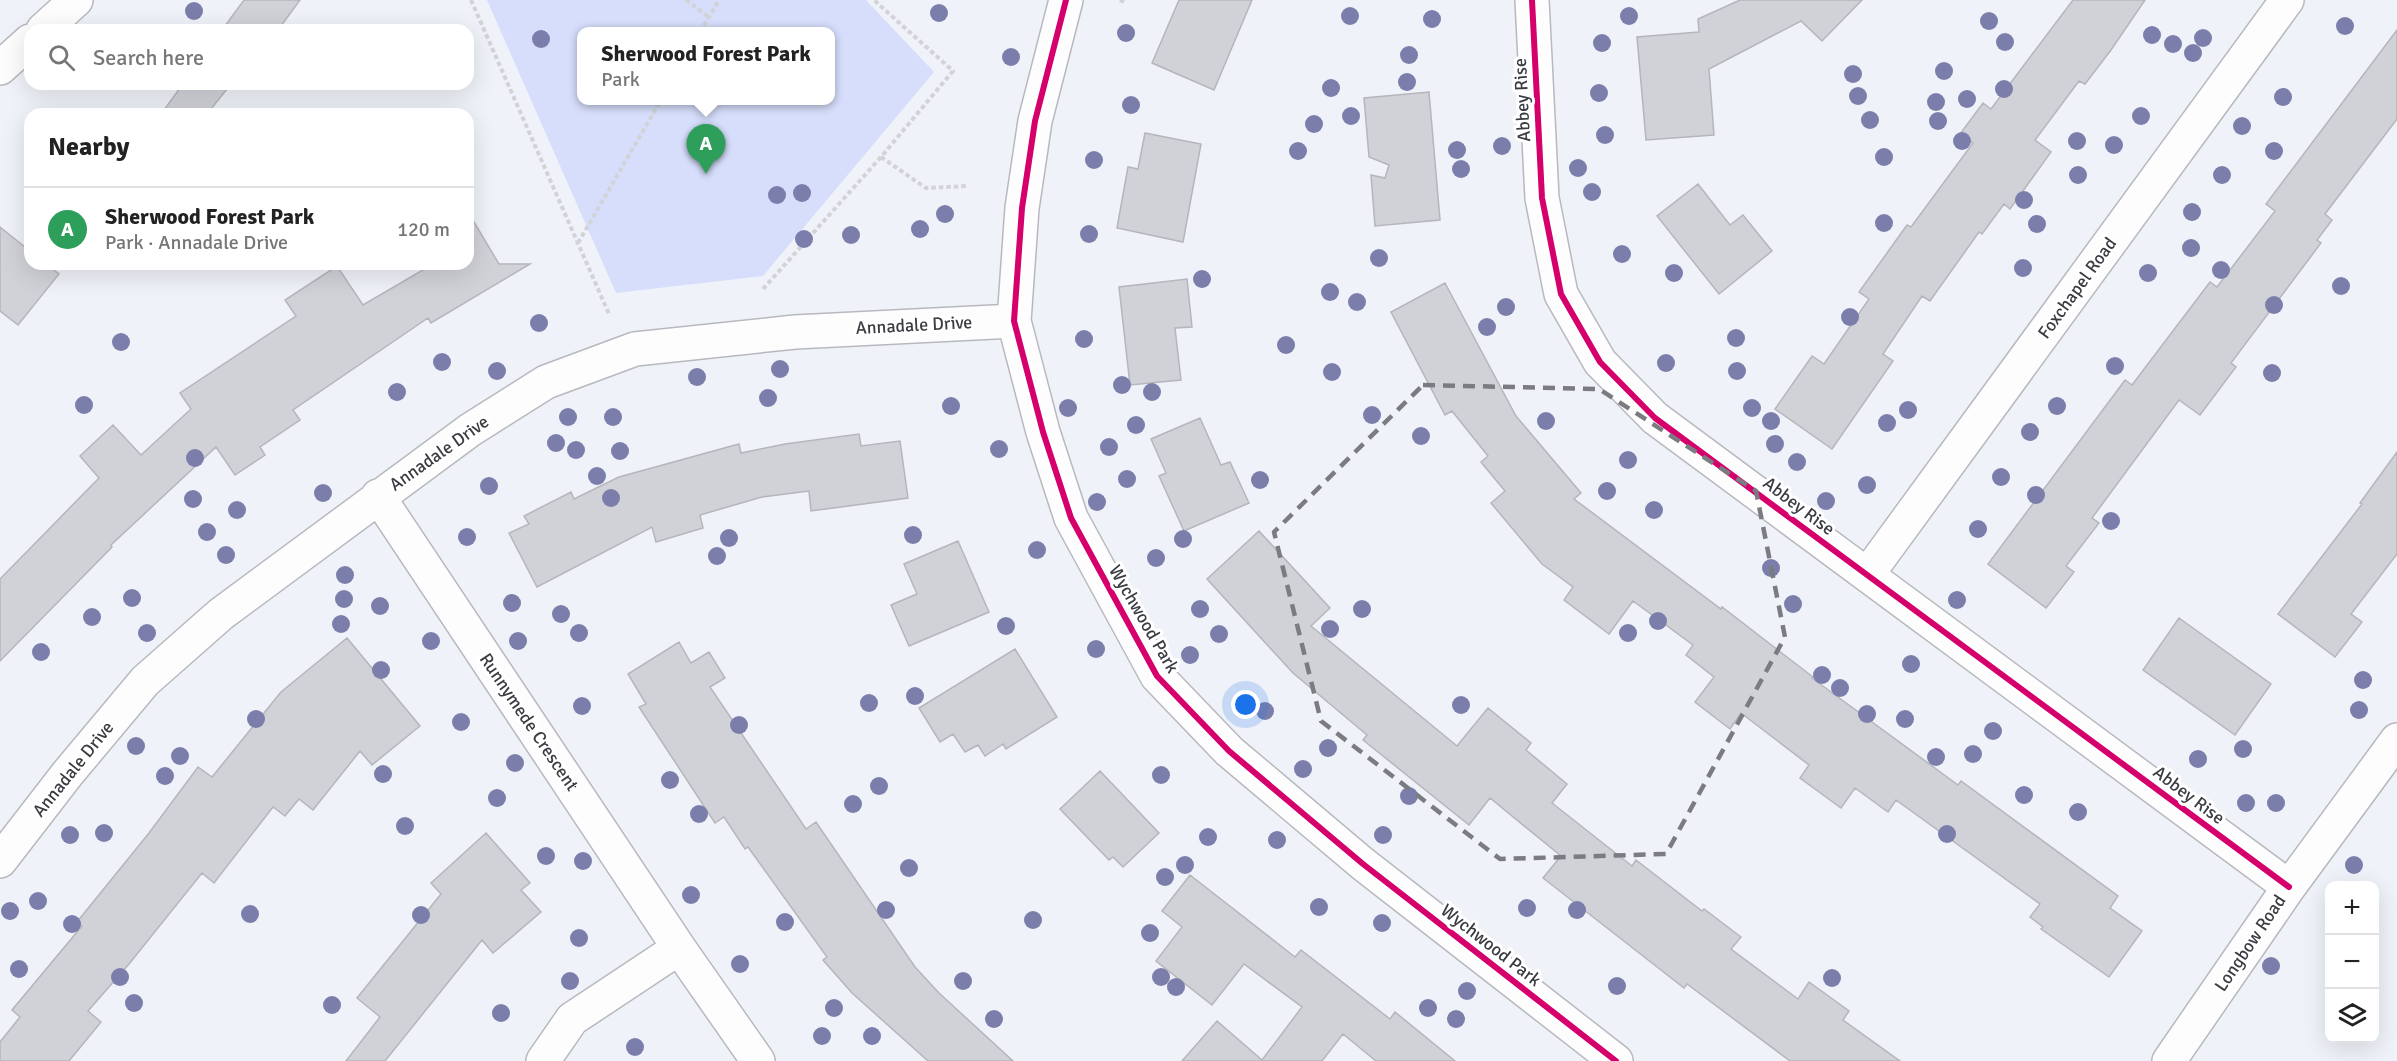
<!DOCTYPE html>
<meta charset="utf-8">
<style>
body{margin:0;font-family:Signika,sans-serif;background:#f2f2f2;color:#222}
.controls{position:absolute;right:18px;bottom:18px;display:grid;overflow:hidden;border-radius:12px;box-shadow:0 6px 24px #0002}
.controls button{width:54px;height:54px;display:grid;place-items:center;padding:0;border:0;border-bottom:2px solid #e0e0e0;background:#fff;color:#222;font:30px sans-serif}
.you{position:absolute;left:1246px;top:705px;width:21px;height:21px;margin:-15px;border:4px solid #fff;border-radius:50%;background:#1a73e8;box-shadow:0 0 0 9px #1a73e833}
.badge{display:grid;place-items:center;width:39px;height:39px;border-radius:50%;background:#d93025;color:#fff;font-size:20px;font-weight:700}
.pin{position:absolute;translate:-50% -50px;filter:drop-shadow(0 2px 3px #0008)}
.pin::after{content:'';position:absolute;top:32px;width:21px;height:18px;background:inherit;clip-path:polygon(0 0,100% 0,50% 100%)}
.popup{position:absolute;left:577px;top:27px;width:258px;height:78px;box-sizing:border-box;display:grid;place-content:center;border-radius:12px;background:#fff;filter:drop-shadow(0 2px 4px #0005);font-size:20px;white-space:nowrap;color:#767676}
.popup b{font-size:22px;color:#222}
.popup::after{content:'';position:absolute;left:50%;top:100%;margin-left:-12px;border:12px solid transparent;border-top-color:#fff}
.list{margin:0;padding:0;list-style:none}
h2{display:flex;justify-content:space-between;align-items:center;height:78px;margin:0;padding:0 24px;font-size:26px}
h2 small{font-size:20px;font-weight:400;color:#767676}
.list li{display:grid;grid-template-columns:39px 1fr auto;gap:18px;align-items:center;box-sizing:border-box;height:84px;padding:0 24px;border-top:2px solid #e0e0e0}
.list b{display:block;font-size:22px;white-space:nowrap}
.list p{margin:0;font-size:20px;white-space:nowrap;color:#767676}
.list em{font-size:20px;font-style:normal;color:#767676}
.icon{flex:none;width:33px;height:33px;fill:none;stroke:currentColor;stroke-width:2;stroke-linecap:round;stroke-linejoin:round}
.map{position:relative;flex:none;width:2397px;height:1061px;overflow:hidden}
.search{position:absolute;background:#fff;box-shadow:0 6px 24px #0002;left:24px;top:24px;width:450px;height:66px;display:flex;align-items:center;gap:15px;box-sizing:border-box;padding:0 21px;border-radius:18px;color:#767676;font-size:22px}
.panel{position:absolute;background:#fff;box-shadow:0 6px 24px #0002;left:24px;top:108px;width:450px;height:162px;border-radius:18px}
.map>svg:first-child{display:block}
.green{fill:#d6defb;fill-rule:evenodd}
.building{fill:#d0d2d7;stroke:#b5b6bc;stroke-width:1.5}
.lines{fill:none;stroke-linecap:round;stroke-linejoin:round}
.minor-casing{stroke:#b8b9bf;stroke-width:36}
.path{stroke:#d2d3d6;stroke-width:4;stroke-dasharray:4.5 3;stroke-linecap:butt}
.minor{stroke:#fdfdfe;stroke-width:33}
.cycleway-casing{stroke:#fff;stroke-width:10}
.cycleway{stroke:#d6006c;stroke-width:6}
.tree{fill:#7b7eaa}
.marked{fill:none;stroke:#7a7c82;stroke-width:4.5;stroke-dasharray:12 8;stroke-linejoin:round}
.labels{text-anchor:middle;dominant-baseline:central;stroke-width:6;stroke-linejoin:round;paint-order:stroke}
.street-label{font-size:18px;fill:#3a3c42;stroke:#fff}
</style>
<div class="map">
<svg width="2397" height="1061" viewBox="0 0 2397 1061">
<rect width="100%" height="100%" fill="#f0f2f9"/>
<!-- green -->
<path class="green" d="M487,0H866L934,72L763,276L616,293ZM582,32H831V100H582Z"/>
<!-- building -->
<path class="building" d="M244,0H300L278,30H222Z
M1179,0H1252L1214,90L1152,63Z
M1740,0H1862L1822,41L1801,21L1709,69L1714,135L1646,140L1637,37L1699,32L1698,19Z
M2073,0H2145L2111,50L2085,84L2079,81L2035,140L2051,152L2010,209L2004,204L1982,234L1979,232L1930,301L1922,296L1883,354L1893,361L1832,449L1775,409L1812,356L1824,364L1869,299L1859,292L1907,225L1911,227L1973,143L1960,134L1983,103L1991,109Z
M2397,30V119L2325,214L2332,220L2317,240L2321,243L2231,363L2236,367L2200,415L2179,400L2092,518L2099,523L2066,566L2074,572L2046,608L1988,564L2125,380L2132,385L2210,282L2217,287L2275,211L2266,204Z
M183,84H231L207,114H161Z
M1429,92L1440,220L1375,226L1371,175L1385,178L1389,165L1369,157L1364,98Z
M1145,133L1201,144L1183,242L1117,228L1128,167L1138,169Z
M1698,184L1730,225L1743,215L1772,251L1719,294L1657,216Z
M468,212L499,264H530L431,323L428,318L293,410L300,420L260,447L265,455L235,475L216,447L111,545L112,547L0,661V579L99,478L80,456L113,425L141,455L191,409L180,393L296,316L285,300L337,266L363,305L433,264H468Z
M0,227L30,251V264H46L59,274L18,325L0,311Z
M1187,279L1192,327L1175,328L1181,380L1130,385L1119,287Z
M1445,283L1516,416L1581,493L1574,499L1721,609L1722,607L1813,677L1812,678L1958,785L1961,781L2118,896L2110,908L2142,931L2109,977L2041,929L2043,927L2030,917L2040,904L1896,800L1888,812L1855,788L1841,808L1800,778L1809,765L1741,713L1730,729L1695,702L1714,677L1686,655L1693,645L1633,601L1609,634L1564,600L1573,587L1542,564L1491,503L1505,491L1481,462L1488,456L1452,411L1445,415L1391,312Z
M1200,418L1221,465L1230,462L1249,503L1184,531L1159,476L1166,473L1151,439Z
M859,434L861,446L900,441L908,498L811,511L809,491L762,497L700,515L703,528L656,542L652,527L537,587L509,533L529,524L524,516L571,492L574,499L619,477L739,444L741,453L785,444Z
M2397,452V554L2351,614L2362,622L2335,657L2278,614L2362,504L2360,503Z
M1259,531L1330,608L1311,626L1457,746L1488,708L1531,743L1526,750L1567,784L1552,803L1632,866L1636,860L1702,911L1704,909L1741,937L1731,949L1798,999L1809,982L1849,1011L1843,1020L1900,1061H1790L1687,984L1684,988L1543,878L1561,856L1490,798L1469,825L1363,740L1367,735L1293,673L1207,579Z
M958,541L989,612L909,646L891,605L917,594L904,564Z
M2179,618L2271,684L2235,735L2143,670Z
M347,638L420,726L372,765L360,751L313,810L299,799L285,816L273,807L214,883L202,873L129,964L88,1011L101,1022L69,1061H0V1042L20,1017L12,1010L82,926L77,922L149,833L198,767L212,777L281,692Z
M679,642L691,663L709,652L725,678L710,687L806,829L816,822L915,967L939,993L1013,1061H928L852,993L823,960L827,957L748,847L745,849L724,817L715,823L639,707L646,704L628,674Z
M1015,649L1057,717L1006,749L1003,744L985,756L978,745L965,752L953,734L940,742L919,708Z
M1100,771L1159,833L1123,867L1113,857L1109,860L1060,809Z
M486,833L530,883L521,890L541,912L493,953L482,940L385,1061H346L380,1017L357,998L441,894L431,883Z
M1190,875L1295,957L1301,950L1390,1019L1395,1012L1455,1061H1376L1343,1034L1322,1061H1182L1217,1021L1262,1060L1302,1007L1244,964L1212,1005L1156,961L1182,927L1162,911Z"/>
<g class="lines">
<!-- minor casing -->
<g class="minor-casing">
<path id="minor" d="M1066,0L1035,121L1022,208L1014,321L1043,432L1071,518L1157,676L1229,751L1363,864L1616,1061
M1532,0L1542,198L1561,294L1600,362L1655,418L2289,887
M43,30L76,0
M0,68L30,41
M378,496L679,948L758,1061
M1867,575L2287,0
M0,861L68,773L145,681L221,614L470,430L546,382L635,349L795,332L1014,321
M543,1061L572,1019L679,948
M2169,1061L2289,887L2397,740"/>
</g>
<!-- path -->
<path class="path" d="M471,0L609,314
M686,0L709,17
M1120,0L1124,2
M700,32L719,0
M881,157L926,188L967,186
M578,243L661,100
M763,289L881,157L953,71L874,0"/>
<!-- minor -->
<use href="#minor" class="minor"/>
<!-- cycleway casing -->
<g class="cycleway-casing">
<path id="cycleway" d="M1066,0L1035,121L1022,208L1014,321L1043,432L1071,518L1157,676L1229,751L1363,864L1616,1061
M1532,0L1542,198L1561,294L1600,362L1655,418L2289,887"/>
</g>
<!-- cycleway -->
<use href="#cycleway" class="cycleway"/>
</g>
<!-- trees -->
<g class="tree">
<circle cx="194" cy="11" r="9"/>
<circle cx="939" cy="13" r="9"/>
<circle cx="1350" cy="16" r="9"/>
<circle cx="1629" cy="16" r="9"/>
<circle cx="1432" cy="19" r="9"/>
<circle cx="1989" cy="21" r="9"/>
<circle cx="2345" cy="26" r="9"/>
<circle cx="1126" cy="33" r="9"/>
<circle cx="2152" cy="35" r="9"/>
<circle cx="2203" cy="38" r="9"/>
<circle cx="541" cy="39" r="9"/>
<circle cx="2005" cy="42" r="9"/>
<circle cx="1602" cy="43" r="9"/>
<circle cx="2173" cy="44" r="9"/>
<circle cx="2193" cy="53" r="9"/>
<circle cx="1409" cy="55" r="9"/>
<circle cx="1011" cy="57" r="9"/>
<circle cx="1944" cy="71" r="9"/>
<circle cx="1853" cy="74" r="9"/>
<circle cx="1407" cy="82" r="9"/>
<circle cx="1331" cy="88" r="9"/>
<circle cx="2004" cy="89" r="9"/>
<circle cx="1599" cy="93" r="9"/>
<circle cx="1858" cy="96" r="9"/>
<circle cx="2283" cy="97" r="9"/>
<circle cx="1967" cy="99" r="9"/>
<circle cx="1936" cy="102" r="9"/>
<circle cx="1131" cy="105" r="9"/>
<circle cx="1351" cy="116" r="9"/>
<circle cx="2141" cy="116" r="9"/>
<circle cx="1870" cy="120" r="9"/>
<circle cx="1938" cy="121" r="9"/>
<circle cx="1314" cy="124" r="9"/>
<circle cx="2242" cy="126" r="9"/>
<circle cx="1605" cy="135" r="9"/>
<circle cx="1962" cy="141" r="9"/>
<circle cx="2077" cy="141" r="9"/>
<circle cx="2114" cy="145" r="9"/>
<circle cx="1502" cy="146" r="9"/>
<circle cx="1457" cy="150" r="9"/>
<circle cx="1298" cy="151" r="9"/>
<circle cx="2274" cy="151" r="9"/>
<circle cx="1884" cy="157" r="9"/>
<circle cx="1094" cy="160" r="9"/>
<circle cx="1578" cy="168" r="9"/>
<circle cx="1461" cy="169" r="9"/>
<circle cx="2078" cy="175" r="9"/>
<circle cx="2222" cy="175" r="9"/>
<circle cx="1592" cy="192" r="9"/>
<circle cx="802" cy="193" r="9"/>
<circle cx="777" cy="195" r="9"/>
<circle cx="2024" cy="200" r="9"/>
<circle cx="2192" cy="212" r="9"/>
<circle cx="945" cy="214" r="9"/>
<circle cx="1884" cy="223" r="9"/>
<circle cx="2037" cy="224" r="9"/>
<circle cx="920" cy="229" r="9"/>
<circle cx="1089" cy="234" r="9"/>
<circle cx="851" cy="235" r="9"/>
<circle cx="804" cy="239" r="9"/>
<circle cx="2191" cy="248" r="9"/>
<circle cx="1622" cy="254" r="9"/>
<circle cx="1379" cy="258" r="9"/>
<circle cx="2023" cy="268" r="9"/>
<circle cx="2221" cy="270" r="9"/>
<circle cx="1674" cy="273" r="9"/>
<circle cx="2148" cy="273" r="9"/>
<circle cx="1202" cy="279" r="9"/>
<circle cx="2341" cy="286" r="9"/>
<circle cx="1330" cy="292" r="9"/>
<circle cx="1357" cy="302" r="9"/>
<circle cx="2274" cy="305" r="9"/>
<circle cx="1506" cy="307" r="9"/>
<circle cx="1850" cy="317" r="9"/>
<circle cx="539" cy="323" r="9"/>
<circle cx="1487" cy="327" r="9"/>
<circle cx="1736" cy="338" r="9"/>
<circle cx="1084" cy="339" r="9"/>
<circle cx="121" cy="342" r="9"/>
<circle cx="1286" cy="345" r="9"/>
<circle cx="442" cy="362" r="9"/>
<circle cx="1666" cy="363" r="9"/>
<circle cx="2115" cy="366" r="9"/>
<circle cx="780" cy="369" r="9"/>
<circle cx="497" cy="371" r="9"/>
<circle cx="1737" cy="371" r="9"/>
<circle cx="1332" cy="372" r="9"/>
<circle cx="2272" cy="373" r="9"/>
<circle cx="697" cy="377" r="9"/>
<circle cx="1122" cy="385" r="9"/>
<circle cx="397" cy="392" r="9"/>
<circle cx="1152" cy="392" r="9"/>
<circle cx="768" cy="398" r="9"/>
<circle cx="84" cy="405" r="9"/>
<circle cx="951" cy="406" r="9"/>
<circle cx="2057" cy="406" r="9"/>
<circle cx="1068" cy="408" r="9"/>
<circle cx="1752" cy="408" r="9"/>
<circle cx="1908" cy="410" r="9"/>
<circle cx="1372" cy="415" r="9"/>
<circle cx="568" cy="417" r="9"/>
<circle cx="613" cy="417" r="9"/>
<circle cx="1546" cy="421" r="9"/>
<circle cx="1771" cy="421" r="9"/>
<circle cx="1887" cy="423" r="9"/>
<circle cx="1136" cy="425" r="9"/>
<circle cx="2030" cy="432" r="9"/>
<circle cx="1421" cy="436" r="9"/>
<circle cx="556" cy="443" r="9"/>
<circle cx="1775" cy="444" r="9"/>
<circle cx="1109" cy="447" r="9"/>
<circle cx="999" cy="449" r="9"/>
<circle cx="576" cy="450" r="9"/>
<circle cx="620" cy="451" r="9"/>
<circle cx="195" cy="458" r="9"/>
<circle cx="1628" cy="460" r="9"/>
<circle cx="1797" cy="462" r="9"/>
<circle cx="597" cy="476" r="9"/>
<circle cx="2001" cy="477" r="9"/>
<circle cx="1127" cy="479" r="9"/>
<circle cx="1260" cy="480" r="9"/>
<circle cx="1867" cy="485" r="9"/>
<circle cx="489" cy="486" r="9"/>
<circle cx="1607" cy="491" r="9"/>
<circle cx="323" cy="493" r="9"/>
<circle cx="2036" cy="495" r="9"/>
<circle cx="611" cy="498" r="9"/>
<circle cx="193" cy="499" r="9"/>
<circle cx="1826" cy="501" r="9"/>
<circle cx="1097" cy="502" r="9"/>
<circle cx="237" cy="510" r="9"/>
<circle cx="1654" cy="510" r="9"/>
<circle cx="2111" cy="521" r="9"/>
<circle cx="1978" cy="529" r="9"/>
<circle cx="207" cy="532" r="9"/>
<circle cx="913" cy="535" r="9"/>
<circle cx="467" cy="537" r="9"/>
<circle cx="729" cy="538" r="9"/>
<circle cx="1183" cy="539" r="9"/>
<circle cx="1037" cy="550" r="9"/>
<circle cx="226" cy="555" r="9"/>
<circle cx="717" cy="556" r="9"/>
<circle cx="1156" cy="558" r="9"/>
<circle cx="1771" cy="568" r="9"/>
<circle cx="345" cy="575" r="9"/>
<circle cx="132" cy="598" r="9"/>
<circle cx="344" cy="599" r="9"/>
<circle cx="1957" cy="600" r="9"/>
<circle cx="512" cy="603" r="9"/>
<circle cx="1793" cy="604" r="9"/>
<circle cx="380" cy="606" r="9"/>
<circle cx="1200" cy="609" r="9"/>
<circle cx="1362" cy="609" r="9"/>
<circle cx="561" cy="614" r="9"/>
<circle cx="92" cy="617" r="9"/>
<circle cx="1658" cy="621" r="9"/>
<circle cx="341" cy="624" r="9"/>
<circle cx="1006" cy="626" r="9"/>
<circle cx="1330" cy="629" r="9"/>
<circle cx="147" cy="633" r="9"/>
<circle cx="579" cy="633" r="9"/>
<circle cx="1628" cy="633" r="9"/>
<circle cx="1219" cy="634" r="9"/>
<circle cx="431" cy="641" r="9"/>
<circle cx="518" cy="641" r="9"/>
<circle cx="1096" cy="649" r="9"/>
<circle cx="41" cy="652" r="9"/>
<circle cx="1190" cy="655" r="9"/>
<circle cx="1911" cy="664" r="9"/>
<circle cx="381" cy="670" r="9"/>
<circle cx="1822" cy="675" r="9"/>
<circle cx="2363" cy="680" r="9"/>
<circle cx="1840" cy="688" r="9"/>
<circle cx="915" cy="696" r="9"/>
<circle cx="869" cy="703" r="9"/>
<circle cx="1461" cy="705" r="9"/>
<circle cx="582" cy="706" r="9"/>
<circle cx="2359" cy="710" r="9"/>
<circle cx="1265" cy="711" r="9"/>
<circle cx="1867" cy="714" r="9"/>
<circle cx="256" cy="719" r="9"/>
<circle cx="1905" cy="719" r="9"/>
<circle cx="461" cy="722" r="9"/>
<circle cx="739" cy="725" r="9"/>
<circle cx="1993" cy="731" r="9"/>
<circle cx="136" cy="746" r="9"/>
<circle cx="1328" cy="748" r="9"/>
<circle cx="2243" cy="749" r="9"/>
<circle cx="1973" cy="754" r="9"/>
<circle cx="180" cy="756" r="9"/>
<circle cx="1936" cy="757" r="9"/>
<circle cx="2198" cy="759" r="9"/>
<circle cx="515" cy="763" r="9"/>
<circle cx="1303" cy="769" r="9"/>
<circle cx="383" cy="774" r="9"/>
<circle cx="1161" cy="775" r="9"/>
<circle cx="165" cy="776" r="9"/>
<circle cx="670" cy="780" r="9"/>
<circle cx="879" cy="786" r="9"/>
<circle cx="2024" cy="795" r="9"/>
<circle cx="1409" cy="796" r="9"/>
<circle cx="497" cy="798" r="9"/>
<circle cx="2246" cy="803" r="9"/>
<circle cx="2276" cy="803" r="9"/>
<circle cx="853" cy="804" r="9"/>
<circle cx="2078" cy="812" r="9"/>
<circle cx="699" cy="814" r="9"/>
<circle cx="405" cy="826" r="9"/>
<circle cx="104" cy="833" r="9"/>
<circle cx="1947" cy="834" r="9"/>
<circle cx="70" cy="835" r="9"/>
<circle cx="1383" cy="835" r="9"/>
<circle cx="1208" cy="837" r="9"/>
<circle cx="1277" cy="840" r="9"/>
<circle cx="546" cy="856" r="9"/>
<circle cx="583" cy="861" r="9"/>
<circle cx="1185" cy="865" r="9"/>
<circle cx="2354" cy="865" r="9"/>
<circle cx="909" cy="868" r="9"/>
<circle cx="1165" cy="877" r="9"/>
<circle cx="691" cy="895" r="9"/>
<circle cx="38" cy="901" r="9"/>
<circle cx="1319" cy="907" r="9"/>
<circle cx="1527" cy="908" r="9"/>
<circle cx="886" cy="910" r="9"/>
<circle cx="1577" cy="910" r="9"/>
<circle cx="10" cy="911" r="9"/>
<circle cx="250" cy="914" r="9"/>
<circle cx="421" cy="915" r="9"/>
<circle cx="1033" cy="920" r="9"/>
<circle cx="785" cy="922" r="9"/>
<circle cx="1382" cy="923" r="9"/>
<circle cx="72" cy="924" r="9"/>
<circle cx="1150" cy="933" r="9"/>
<circle cx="579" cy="938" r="9"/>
<circle cx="740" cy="964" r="9"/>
<circle cx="2271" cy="966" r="9"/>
<circle cx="19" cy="969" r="9"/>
<circle cx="120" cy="977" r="9"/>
<circle cx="1161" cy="977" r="9"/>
<circle cx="1832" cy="978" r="9"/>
<circle cx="570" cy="981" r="9"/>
<circle cx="963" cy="981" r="9"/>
<circle cx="1617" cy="986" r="9"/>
<circle cx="1176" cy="987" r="9"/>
<circle cx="1467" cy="991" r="9"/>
<circle cx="134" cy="1003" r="9"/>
<circle cx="332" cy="1005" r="9"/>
<circle cx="834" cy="1008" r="9"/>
<circle cx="1428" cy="1008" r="9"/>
<circle cx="501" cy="1013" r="9"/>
<circle cx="994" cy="1019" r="9"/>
<circle cx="1456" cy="1019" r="9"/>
<circle cx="822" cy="1036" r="9"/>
<circle cx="872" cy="1036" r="9"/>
<circle cx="635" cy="1047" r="9"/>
</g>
<!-- marked area -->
<path class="marked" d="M1423,385L1599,389L1756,491L1785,637L1666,854L1500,859L1321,721L1274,532Z"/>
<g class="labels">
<!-- street labels -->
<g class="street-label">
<text transform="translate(1522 100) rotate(-93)">Abbey Rise</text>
<text transform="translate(2077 288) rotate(-54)">Foxchapel Road</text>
<text transform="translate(914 325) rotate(-3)">Annadale Drive</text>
<text transform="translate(439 453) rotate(-35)">Annadale Drive</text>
<text transform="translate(1799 506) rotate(37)">Abbey Rise</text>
<text transform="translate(1144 619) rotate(60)">Wychwood Park</text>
<text transform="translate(529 722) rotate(56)">Runnymede Crescent</text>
<text transform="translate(73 769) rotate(-51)">Annadale Drive</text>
<text transform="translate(2189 795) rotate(37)">Abbey Rise</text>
<text transform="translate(2250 943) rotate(-56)">Longbow Road</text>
<text transform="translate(1491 945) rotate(38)">Wychwood Park</text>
</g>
</g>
</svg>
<div class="controls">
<button>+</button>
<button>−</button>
<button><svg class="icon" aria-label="layers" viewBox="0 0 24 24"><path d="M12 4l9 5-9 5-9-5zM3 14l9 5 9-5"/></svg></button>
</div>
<div class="you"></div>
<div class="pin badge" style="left:706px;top:174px;background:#2e9e5b">A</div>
<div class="popup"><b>Sherwood Forest Park</b>Park</div>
<div class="search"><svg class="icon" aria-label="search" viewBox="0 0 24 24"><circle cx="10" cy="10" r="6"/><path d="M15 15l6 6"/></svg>Search here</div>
<section class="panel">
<h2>Nearby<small></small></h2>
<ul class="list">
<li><span class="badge" style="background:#2e9e5b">A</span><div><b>Sherwood Forest Park</b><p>Park · Annadale Drive</p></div><em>120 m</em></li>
</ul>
</section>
</div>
